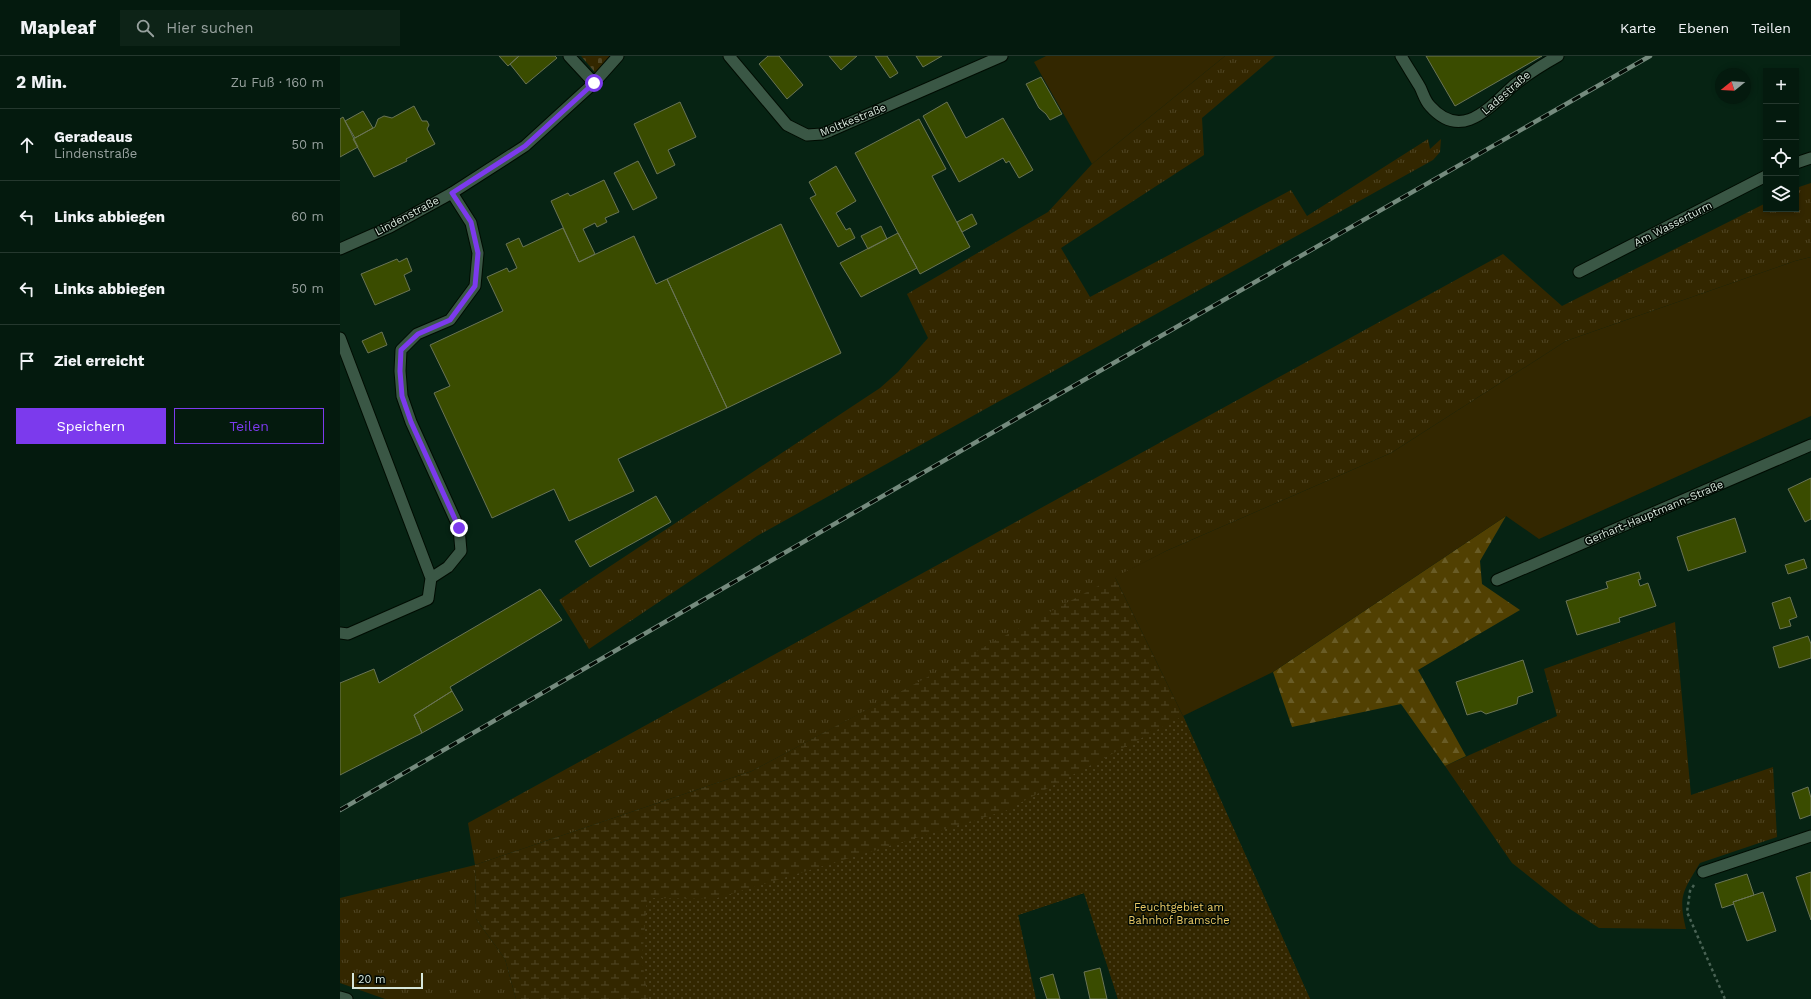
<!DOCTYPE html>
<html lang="de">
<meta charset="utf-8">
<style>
body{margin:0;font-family:"Work Sans",sans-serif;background:#0d2317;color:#f1f3f6}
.controls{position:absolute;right:12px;top:12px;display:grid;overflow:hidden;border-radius:0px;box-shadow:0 2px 6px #0003}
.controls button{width:36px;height:36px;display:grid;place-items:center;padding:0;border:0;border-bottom:1px solid #25382e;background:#041a0e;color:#f1f3f6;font:20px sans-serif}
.compass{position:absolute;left:1375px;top:12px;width:36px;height:36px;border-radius:50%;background:#041a0e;box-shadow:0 2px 6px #0003;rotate:252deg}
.scale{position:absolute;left:12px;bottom:10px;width:71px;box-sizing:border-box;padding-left:4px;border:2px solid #d7e7dc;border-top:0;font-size:11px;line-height:14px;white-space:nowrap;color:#d7e7dc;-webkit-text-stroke:3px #020a04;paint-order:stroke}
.stop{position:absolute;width:12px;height:12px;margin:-9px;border:3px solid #7c3aed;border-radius:50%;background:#fff}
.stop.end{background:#7c3aed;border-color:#fff;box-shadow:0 1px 4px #0008}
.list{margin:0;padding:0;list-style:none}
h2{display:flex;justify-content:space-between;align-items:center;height:52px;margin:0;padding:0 16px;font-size:17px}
h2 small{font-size:13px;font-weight:400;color:#97a19e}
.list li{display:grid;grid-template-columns:26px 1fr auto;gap:12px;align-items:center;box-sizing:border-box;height:72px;padding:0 16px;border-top:1px solid #25382e}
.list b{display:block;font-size:15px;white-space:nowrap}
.list p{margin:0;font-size:13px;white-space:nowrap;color:#97a19e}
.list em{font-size:13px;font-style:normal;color:#97a19e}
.actions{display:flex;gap:8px;padding:12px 16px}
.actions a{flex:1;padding:9px 0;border:1px solid #7c3aed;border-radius:0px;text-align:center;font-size:14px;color:#7c3aed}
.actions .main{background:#7c3aed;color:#fff}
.icon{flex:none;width:22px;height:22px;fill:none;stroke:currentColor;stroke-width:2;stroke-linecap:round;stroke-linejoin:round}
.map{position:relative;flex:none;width:1471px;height:943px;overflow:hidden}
header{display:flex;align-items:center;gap:24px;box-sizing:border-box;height:56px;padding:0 20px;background:#041a0e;border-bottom:1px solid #25382e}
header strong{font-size:19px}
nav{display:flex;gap:22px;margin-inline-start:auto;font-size:14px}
.search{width:280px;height:36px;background:#0d2317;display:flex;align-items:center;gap:10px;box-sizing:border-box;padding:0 14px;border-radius:0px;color:#97a19e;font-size:15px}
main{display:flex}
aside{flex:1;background:#041a0e}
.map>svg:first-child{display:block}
.grass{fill:url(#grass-tufts)}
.forest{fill:url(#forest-firs)}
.wetland{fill:url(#wetland-marsh)}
.cemetery{fill:url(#cemetery-stones)}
.park{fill:url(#park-dots)}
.garden{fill:#332700}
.building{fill:#3a4c00;stroke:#6a7456}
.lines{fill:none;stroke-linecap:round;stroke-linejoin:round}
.service-casing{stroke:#000c02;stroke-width:13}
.minor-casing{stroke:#000c02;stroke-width:13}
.path{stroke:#496254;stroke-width:2.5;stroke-dasharray:3 3;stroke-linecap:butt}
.service{stroke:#3a5745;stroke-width:11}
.minor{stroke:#3a5745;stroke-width:11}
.rail-casing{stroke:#758b7e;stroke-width:4.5}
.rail{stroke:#020a04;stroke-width:3;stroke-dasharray:9;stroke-linecap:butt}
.route{stroke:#7c3aed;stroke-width:5}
.labels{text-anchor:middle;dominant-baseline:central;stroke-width:3;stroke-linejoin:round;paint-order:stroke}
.street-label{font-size:11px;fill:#d7e7dc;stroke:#020a04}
.park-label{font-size:11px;fill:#ebca66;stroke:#020a04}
</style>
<header>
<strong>Mapleaf</strong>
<div class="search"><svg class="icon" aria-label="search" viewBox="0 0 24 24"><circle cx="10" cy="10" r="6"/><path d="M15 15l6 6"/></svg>Hier suchen</div>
<nav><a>Karte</a><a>Ebenen</a><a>Teilen</a></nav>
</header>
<main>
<aside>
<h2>2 Min.<small>Zu Fuß · 160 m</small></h2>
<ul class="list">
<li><svg class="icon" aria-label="ahead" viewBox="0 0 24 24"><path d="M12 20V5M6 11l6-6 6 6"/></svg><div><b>Geradeaus</b><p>Lindenstraße</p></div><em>50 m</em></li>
<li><svg class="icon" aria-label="left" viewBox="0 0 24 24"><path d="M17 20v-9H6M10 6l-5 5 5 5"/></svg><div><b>Links abbiegen</b></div><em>60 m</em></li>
<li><svg class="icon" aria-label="left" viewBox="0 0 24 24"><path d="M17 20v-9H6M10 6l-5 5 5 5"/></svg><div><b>Links abbiegen</b></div><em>50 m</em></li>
<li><svg class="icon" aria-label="arrive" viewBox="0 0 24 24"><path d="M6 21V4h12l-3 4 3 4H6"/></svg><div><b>Ziel erreicht</b></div></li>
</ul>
<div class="actions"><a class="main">Speichern</a><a>Teilen</a></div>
</aside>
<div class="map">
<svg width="1471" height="943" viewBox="0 0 1471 943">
<defs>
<pattern id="grass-tufts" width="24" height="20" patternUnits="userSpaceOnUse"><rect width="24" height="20" fill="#332700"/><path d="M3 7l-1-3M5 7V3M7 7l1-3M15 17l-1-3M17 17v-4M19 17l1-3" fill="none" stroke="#504625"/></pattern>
<pattern id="forest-firs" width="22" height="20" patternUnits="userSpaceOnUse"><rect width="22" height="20" fill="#514002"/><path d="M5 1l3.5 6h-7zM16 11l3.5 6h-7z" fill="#695c26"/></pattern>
<pattern id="wetland-marsh" width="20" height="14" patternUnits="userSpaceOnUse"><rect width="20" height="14" fill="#332700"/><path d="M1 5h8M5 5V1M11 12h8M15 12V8" fill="none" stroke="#504625"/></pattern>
<pattern id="cemetery-stones" width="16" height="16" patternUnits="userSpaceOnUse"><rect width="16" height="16" fill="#332700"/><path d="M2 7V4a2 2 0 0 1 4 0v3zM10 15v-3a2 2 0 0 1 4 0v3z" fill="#504625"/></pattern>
<pattern id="park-dots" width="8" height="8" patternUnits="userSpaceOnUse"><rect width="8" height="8" fill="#332700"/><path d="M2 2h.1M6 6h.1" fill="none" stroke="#504625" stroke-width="1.8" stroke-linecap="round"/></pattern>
</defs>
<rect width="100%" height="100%" fill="#062313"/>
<!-- grass -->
<path class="grass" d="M885,0H935L862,62L864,99L721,192L750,241L951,134L967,160L1088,83L1090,93L1101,83L1100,96L1093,104L417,480L249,593L219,544L540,332L558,316L588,282L567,238L708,156L752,108Z
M1471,127V201L1455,205L1226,285L1051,397L826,495L412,715L135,809L136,863L165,903L176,943H45L0,927V842L135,809L128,767L1163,198L1222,250L1426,147V153H1456V132Z
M1335,566L1351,739L1433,711L1437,781L1360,807C1343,835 1338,840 1346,873L1259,872L1230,853L1172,807L1105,710L1217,660L1204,613Z"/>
<!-- forest -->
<path class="forest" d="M1166,460L1140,505L1142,528L1180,554L1078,614L1126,700L1105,710L1061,648L952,671L933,616Z"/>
<!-- wetland -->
<path class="wetland" d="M775,521L843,660L970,943H778L744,837L678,859L695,941L692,943H176L165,903L136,863L135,809L412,715Z"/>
<!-- cemetery -->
<path class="cemetery" d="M241,0H278L259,21Z"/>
<!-- park -->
<path class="park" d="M843,660L970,943H778L744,837L678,859L696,943H308L302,904L307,842L374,843L665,755Z"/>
<!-- garden -->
<path class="garden" d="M706,0H885L752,108L694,6Z
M1471,201V360L1199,483L1166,460L933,616L843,660L775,521L826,495L1051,397L1226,285L1455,205Z"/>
<!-- building -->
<path class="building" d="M159,0H179L168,10Z
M179,0H215L217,2L186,28L170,8Z
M428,0H439L463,29L447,43L419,8Z
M489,0H517L501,14Z
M535,0H547L558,17L550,22Z
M576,0H602L583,11Z
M1086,0H1202L1115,50Z
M701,21L722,58L710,64L706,58L699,52L686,28Z
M340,46L356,81L328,94L335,109L317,118L294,68Z
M607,46L626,82L663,62L693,114L679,122L669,105L666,107L663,102L619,126L583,60Z
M74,50L82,65H87L89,69L87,73L95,88L66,103L67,105L34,121L13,83L35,71L38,63L44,60L52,62Z
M23,55L33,72L15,82L5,65Z
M3,61L18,91L0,101V63Z
M579,63L606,113L592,120L630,191L580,218L515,97Z
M298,105L317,142L293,154L274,117Z
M496,110L516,145L496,157L506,174L510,172L515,182L498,191L470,142L476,139L469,126Z
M264,124L279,156L265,162L267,166L257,171L255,167L243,173L255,198L239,206L211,145L228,137L230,140Z
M632,158L637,168L622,176L617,166Z
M441,168L501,297L387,352L327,223Z
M541,170L547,183L528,193L521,180Z
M223,172L239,206L294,180L316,228L327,223L387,352L278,403L294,435L229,465L214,433L152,462L94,337L110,330L90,289L163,255L147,221L167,212L169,216L177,212L166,188L179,182L183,191Z
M558,177L577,212L521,241L500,207Z
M67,202L72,215L64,219L70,234L35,249L21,218L57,203L59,206Z
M42,276L47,289L28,297L22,285Z
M1471,422V463L1465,466L1448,433Z
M316,440L331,466L250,511L235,485Z
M1395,462L1406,496L1348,515L1337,481Z
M1464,503L1467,512L1448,518L1445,509Z
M1299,516L1301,523L1298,524L1300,530L1308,527L1316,550L1279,562L1280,566L1237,579L1226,545L1268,532L1266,526Z
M200,533L222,564L110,631L112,635L74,659L82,677L0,719V627L34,613L39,627Z
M1450,541L1457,561L1449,564L1451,570L1440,573L1432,547Z
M1468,580L1471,588V602L1439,612L1433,591Z
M1183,604L1193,636L1178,641L1177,648L1146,658L1141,655L1127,659L1116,626Z
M112,635L123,654L82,677L74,659Z
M1468,731L1471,742V759L1460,763L1452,737Z
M1471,816V864L1456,821Z
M1407,818L1414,839L1393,846L1394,848L1382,852L1375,828Z
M1423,836L1436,875L1407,885L1393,846Z
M760,912L767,943H750L744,916Z
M713,918L720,943H707L700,922Z"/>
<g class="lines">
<!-- service casing -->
<g class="service-casing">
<path id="service" d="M229,0L254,27
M1456,107L1471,102
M1239,216L1426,120
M0,282L91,522L88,543L8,578L0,577
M91,522L108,511L121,495L119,472L71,366L62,340L60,315L61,294L77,278L110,264L135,230L138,197L131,167L112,137"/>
</g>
<!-- minor casing -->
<g class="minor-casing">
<path id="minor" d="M389,0L447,69L467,79L482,78L490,75L662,0
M1061,0C1067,10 1074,21 1080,31C1083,37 1085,45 1090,50C1121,85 1148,53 1173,30C1187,18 1202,9 1218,0
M0,193L50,171L112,137L185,90L254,27L278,0
M1157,524L1471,389
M1363,816L1471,780
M0,941L7,943"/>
</g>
<!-- path -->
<path class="path" d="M1354,829L1350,835L1347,856L1385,943"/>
<!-- service -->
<use href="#service" class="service"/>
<!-- minor -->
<use href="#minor" class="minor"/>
<!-- rail casing -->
<g class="rail-casing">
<path id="rail" d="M0,754L688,356L1310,0"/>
</g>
<!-- rail -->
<use href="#rail" class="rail"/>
</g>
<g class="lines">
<!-- route -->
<path class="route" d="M119,472L71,366L62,340L60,315L61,294L78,278L110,264L135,230L138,197L131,166L112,137L185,90L254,27"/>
</g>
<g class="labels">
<!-- street labels -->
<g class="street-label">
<text transform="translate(1166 37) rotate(-41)">Ladestraße</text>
<text transform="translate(513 64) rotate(-22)">Moltkestraße</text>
<text transform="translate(67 160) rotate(-28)">Lindenstraße</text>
<text transform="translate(1333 168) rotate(-27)">Am Wasserturm</text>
<text transform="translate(1314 457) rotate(-23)">Gerhart-Hauptmann-Straße</text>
</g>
<!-- park labels -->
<g class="park-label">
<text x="839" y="851">Feuchtgebiet am<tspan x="839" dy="13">Bahnhof Bramsche</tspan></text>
</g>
</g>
</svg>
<div class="controls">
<button>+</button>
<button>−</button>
<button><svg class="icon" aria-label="locate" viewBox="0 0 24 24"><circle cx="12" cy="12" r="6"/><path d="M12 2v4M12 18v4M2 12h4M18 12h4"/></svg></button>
<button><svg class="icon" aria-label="layers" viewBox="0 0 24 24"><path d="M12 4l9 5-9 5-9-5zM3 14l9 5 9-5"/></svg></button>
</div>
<svg class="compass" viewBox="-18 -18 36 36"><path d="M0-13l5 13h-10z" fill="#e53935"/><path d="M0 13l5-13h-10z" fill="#97a19e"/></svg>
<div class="scale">20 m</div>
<div class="stop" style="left:254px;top:27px"></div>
<div class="stop end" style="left:119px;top:472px"></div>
</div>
</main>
